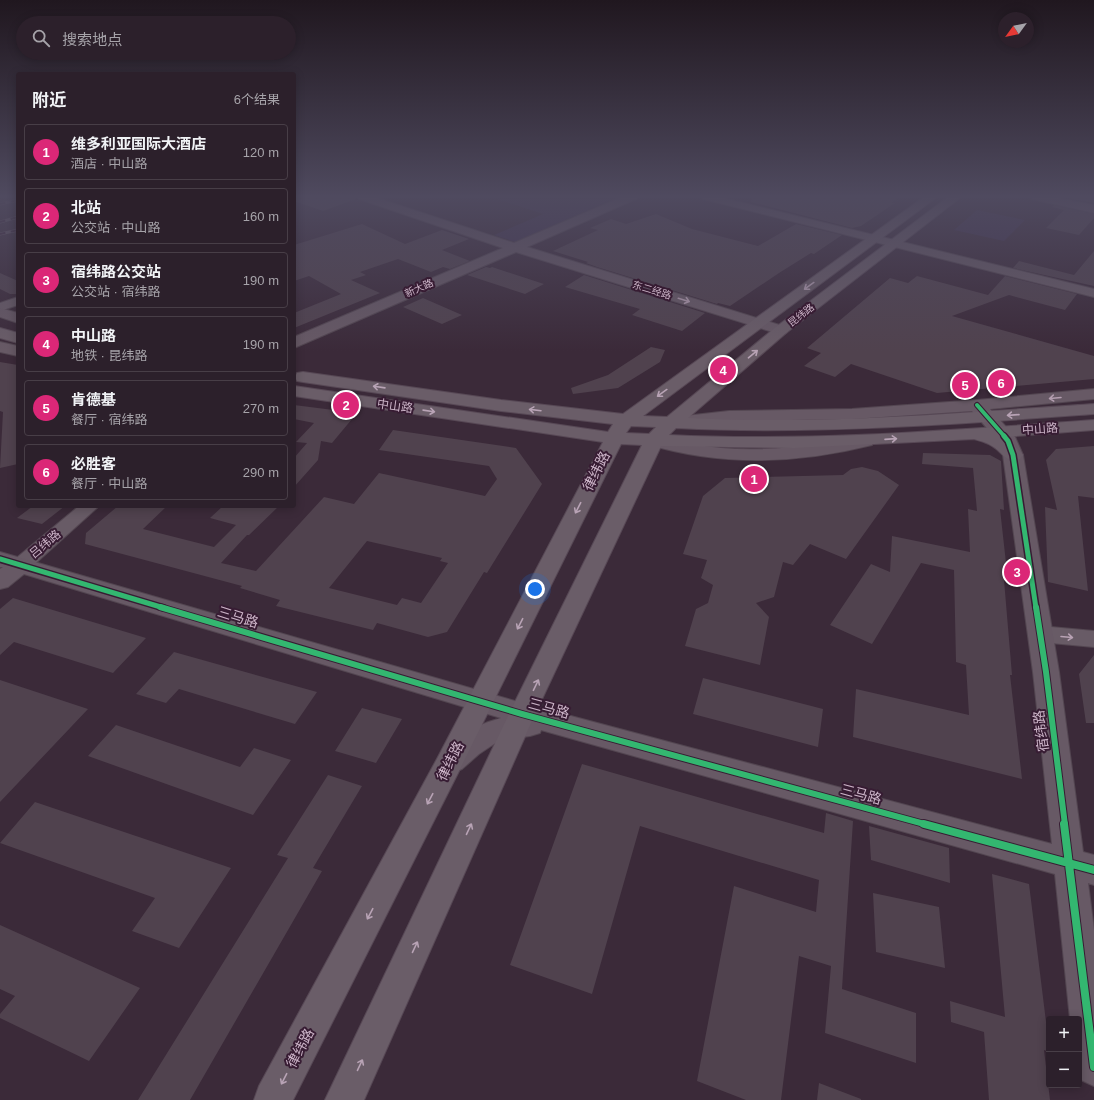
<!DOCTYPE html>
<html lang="zh">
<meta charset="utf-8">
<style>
body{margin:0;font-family:Arial,"Noto Sans SC",sans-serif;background:#342833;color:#f1f3f6}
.controls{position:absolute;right:12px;bottom:12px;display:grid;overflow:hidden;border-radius:4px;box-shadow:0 2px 10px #0003}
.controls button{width:36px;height:36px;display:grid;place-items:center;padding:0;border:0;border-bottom:1px solid #483e47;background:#2c202b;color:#f1f3f6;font:20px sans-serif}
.compass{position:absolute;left:998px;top:12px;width:36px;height:36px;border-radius:50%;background:#2c202b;box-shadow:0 2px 10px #0003;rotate:237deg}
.you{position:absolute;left:535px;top:589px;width:14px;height:14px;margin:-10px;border:3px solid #fff;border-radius:50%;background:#1a73e8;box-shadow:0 0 0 6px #1a73e833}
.badge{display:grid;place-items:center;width:26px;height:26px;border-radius:50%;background:#db2777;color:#fff;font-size:13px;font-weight:700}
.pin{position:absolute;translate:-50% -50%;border:2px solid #fff;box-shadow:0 1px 4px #0006}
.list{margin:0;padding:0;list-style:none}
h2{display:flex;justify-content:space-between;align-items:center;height:52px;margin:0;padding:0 16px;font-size:17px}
h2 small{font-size:13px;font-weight:400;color:#a6a3a9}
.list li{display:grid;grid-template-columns:26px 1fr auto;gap:12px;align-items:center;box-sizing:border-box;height:56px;margin:0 8px 8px;padding:0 8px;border:1px solid #483e47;border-radius:4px}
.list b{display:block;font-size:15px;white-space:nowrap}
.list p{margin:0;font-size:13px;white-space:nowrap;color:#a6a3a9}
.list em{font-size:13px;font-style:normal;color:#a6a3a9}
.icon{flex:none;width:22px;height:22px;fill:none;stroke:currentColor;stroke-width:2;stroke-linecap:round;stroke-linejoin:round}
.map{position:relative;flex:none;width:1094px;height:1100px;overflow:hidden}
.search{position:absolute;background:#2c202b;box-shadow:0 2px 10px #0003;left:16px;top:16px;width:280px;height:44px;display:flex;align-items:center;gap:10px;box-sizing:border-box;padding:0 14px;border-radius:22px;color:#a6a3a9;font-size:15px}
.panel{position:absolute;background:#2c202b;box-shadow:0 2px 10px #0003;left:16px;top:72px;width:280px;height:436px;border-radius:4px}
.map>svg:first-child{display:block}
.green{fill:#403250}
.building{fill:#50424e;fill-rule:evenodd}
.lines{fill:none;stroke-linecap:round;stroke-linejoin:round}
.street-casing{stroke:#534651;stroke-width:2}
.secondary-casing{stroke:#534651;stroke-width:2}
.primary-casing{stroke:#574855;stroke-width:2}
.street{fill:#685b66;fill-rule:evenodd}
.secondary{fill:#675965;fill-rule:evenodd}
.primary{fill:#6a5d68;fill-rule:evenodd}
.rail-casing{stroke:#665964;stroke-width:3}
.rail{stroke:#371c33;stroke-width:2;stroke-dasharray:5.5;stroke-linecap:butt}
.cycleway-far3-casing{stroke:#371c33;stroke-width:6}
.cycleway-far2-casing{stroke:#371c33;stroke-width:8}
.cycleway-far1-casing{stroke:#371c33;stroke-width:8}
.cycleway-casing{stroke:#371c33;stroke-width:10}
.cycleway-far3{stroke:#33b770;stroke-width:4}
.cycleway-far2{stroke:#33b770;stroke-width:5}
.cycleway-far1{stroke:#33b770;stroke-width:6}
.cycleway{stroke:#33b770;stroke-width:8}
.oneway{stroke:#b8a3b5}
.oneway2{stroke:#b39daf}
.oneway3{stroke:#b8a2b4}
.labels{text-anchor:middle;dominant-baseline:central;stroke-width:4;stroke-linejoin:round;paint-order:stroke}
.far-street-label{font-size:10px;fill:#ccb4c8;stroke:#371c33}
.street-label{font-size:12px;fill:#ccb4c8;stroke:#371c33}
.near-street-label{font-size:14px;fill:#ccb4c8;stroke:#371c33}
</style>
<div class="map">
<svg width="1094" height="1100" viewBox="0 0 1094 1100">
<rect width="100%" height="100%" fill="#3b2a39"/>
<!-- green -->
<path class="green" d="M491,197H618L515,242L494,235L543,214Z
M977,210L1025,220L1004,241L954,230Z"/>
<!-- building -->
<path class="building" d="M294,197H356V199L323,211L294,201Z
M752,197H900L891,203H895L861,226L852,228L751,202Z
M1061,197H1094V203Z
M1054,205L1094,214V218L1079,235L1046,228L1064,210L1052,207Z
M656,214L692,229L758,246L796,224L842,235L814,254L811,253L779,273L730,306L718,303L717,304L597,267L586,263L588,262L553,251L598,230L590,228L611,219L626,224Z
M362,224L405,244L442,230L469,239L442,250L470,261L450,269L443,267L431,272L398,259L360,272L366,275L351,280L380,293L294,328V313L341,294L309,276L294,281V245Z
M1094,251V286L1013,268L1019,261L1074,275Z
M486,267L490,268L492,267L544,284L525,294L467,275Z
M0,273L18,281V294H10L0,289Z
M584,275L705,313L682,331L632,315L640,309L565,287Z
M917,276L988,295L1005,276L1077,294L1065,310L1009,295L952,316L1094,356V379L937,393L851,364L835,377L804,366L821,353L807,348L890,278L908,283Z
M423,298L462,315L442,324L403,307Z
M651,347L665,350L660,362L618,388L573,394L571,388L608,375Z
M0,362L18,365V464L0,468L3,412L0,411Z
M294,405L357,413L332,443L321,441L318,460L294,487V458L307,443L296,442L314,423L294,419Z
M393,430L516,448L542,484L487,573L484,572L447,632L428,637L377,623L373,630L276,606L280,600L240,588L242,586L85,544L86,533L118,506H167L143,529L214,547L236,525L210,518L223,506H279L249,535H247L221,563L256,571L324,497L354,504L379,473L485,496L497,479L489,466L379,450ZM367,541L442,558L440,561L448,563L421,603L402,598L397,605L329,588Z
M1094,446V498L1078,496L1088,591L1048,582L1045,507L1057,510L1046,460L1056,449Z
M923,453L990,455L1001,461L1004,510L1000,509L1008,581L1004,580L1012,675H1010L1022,779L853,737L856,689L969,715L966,665L956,662L954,570L921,563L872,644L830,625L871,564L890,572L892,536L970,552L968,509L977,511L973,468L922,464Z
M862,467L878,471L899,485L846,559L810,544L793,565L783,562L774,597L756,603L769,617L760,665L685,646L696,609L708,603L713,585L701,578L707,560L683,554L703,496L725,478L843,475L851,469Z
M33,506H65L42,524L17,518Z
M13,598L146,638L113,673L14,642L0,655V609Z
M174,652L317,692L295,724L179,689L166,703L136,694Z
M1094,655V723H1086L1079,674Z
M703,678L823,709L818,747L693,714Z
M0,680L88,709L0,802Z
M362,708L402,719L376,763L335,751Z
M116,725L240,767L254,748L291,760L253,815L88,756Z
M582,764L824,833L826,813L853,821L842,989L916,1013V1063L825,1033L831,966L799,956L781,1100H746L697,1081L734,886L816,912L819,880L640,826L592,994L510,965Z
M328,775L362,786L313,868L322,871L190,1100H138L288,858L277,855Z
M35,802L231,868L179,948L132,931L155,898L0,843Z
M869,826L949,848L950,883L871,860Z
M992,874L1029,884L1049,1046V1052L1044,1050L1050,1100H989L984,1032L951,1022L950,1001L1005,1017Z
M873,893L939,907L945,968L876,952Z
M0,925L140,988L89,1061L0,1018V1014L15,996L0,989Z
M819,1083L861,1099V1100H817Z"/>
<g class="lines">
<!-- street casing -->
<g class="street-casing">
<path id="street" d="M702,197H719L1094,289V297L703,199Z
M18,297V305L0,311V303Z
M79,506H99L28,570L21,571L14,570L11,565L14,560Z
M1040,626L1094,631V647L1040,642L1033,639L1029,634L1033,629Z"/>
</g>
<!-- secondary casing -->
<g class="secondary-casing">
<path id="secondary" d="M357,197H374L514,243L622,197H638L636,199L527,247L786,327L789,330L786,333L781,335L776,333L516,252L294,348V337L503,248L359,199Z
M1030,197H1052L1094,205V213L1036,200L1032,199Z
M0,308L18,313V323L0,317Z
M0,342L18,346V356L0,352Z
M1094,389V399L990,409L1015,437L1023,455L1059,672L1083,852L1094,855V885L1088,883L1094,930V1086L1081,1080L1079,1076V1019H1070L1055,874L541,730L540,733L530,736L507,739L497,742L479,754L462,769L452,773L442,769L438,761C449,738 476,725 501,718L24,574L8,587L0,589V569L3,567H0V552L522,703L1052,844L1033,672L1003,455L999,442L972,411L852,419L729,421L676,427L670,426L667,422L670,418L676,417L729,411L852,409L977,400Z
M654,434C667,438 679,442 692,444C750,455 809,447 865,435L872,437L874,441L872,445C796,464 722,467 647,444L645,440L647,436Z"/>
</g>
<!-- primary casing -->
<g class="primary-casing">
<path id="primary" d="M924,197H937L643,416L667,417L776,327L948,197H961L786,333L688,418C823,425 959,413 1094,404V414C955,424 816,435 676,428L669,435C811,442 953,430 1094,420V430L1004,437L1012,443L1023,455L1020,459C1004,463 1004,453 992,446C986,442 980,441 974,439L794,448L661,446L535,714L364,1100H325L509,714L642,445L621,444L458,773L293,1100H254L259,1086L438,757L603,442L294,396V386L608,432L613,424L501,411L303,382L297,381L295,377L297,373L303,372L501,400L623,414ZM631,426L656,427L649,434L626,433Z
M0,328L18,333V343L0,338Z"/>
</g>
<!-- street -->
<use href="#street" class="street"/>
<!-- secondary -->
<use href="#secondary" class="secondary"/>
<!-- primary -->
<use href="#primary" class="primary"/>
<!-- rail casing -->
<g class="rail-casing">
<path id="rail" d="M0,204L18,200
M0,222L18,217
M0,234L18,230"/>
</g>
<!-- rail -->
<use href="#rail" class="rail"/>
<!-- cycleway-far3 casing -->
<g class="cycleway-far3-casing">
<path id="cycleway-far3" d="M977,405L1005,437"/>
</g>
<!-- cycleway-far2 casing -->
<g class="cycleway-far2-casing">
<path id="cycleway-far2" d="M1004,436L1008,441L1013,455L1036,608
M0,559L164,608"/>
</g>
<!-- cycleway-far1 casing -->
<g class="cycleway-far1-casing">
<path id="cycleway-far1" d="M160,607L522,714L928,825
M1036,607L1046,672L1065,825"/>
</g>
<!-- cycleway casing -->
<g class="cycleway-casing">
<path id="cycleway" d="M924,824L1094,870
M1064,824L1094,1067"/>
</g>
<!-- cycleway-far3 -->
<use href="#cycleway-far3" class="cycleway-far3"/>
<!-- cycleway-far2 -->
<use href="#cycleway-far2" class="cycleway-far2"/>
<!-- cycleway-far1 -->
<use href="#cycleway-far1" class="cycleway-far1"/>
<!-- cycleway -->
<use href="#cycleway" class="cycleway"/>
</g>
<!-- one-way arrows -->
<defs><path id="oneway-shaft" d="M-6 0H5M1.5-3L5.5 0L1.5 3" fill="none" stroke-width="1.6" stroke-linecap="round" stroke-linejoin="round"/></defs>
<g class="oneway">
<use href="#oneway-shaft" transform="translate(809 286) rotate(144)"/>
<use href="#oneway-shaft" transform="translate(753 354) rotate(-40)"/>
<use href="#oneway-shaft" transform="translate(379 387) rotate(-172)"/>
<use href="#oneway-shaft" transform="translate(662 393) rotate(144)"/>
<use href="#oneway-shaft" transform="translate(535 410) rotate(-173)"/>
<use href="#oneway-shaft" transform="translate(429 411) rotate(8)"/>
<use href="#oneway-shaft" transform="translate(1013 415) rotate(176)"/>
<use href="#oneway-shaft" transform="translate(891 439) rotate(-4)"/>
<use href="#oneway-shaft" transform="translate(578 508) rotate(117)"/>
<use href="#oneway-shaft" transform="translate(520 624) rotate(117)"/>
<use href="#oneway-shaft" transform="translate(536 685) rotate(-64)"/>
<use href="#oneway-shaft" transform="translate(430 799) rotate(118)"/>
<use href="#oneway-shaft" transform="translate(469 829) rotate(-65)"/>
<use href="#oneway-shaft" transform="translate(370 914) rotate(118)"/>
<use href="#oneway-shaft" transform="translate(415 947) rotate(-65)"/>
<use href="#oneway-shaft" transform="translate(360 1065) rotate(-65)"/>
<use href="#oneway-shaft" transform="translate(284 1079) rotate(117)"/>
</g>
<g class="oneway2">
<use href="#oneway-shaft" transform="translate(684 300) rotate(17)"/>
<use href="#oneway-shaft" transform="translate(1055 398) rotate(175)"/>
</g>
<use class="oneway3" href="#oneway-shaft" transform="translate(1067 637) rotate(5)"/>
<!-- sky -->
<linearGradient id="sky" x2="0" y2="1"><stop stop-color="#20171f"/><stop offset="0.56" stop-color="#4f4a5f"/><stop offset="1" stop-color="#4f4a5f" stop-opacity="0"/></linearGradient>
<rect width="1094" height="351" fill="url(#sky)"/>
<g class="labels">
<!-- far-street labels -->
<g class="far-street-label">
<text transform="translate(419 288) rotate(-24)">新大路</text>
<text transform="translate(652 290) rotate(17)">东二经路</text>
<text transform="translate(801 315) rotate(-38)">昆纬路</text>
</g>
<!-- street labels -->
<g class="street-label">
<text transform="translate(395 406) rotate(8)">中山路</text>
<text transform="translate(1040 429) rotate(-4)">中山路</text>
<text transform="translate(45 544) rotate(-40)">吕纬路</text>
</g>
<!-- near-street labels -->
<g class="near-street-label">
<text transform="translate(596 471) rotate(-63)">律纬路</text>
<text transform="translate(238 617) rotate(17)">三马路</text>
<text transform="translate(549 708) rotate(15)">三马路</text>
<text transform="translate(1041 731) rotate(-97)">宿纬路</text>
<text transform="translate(450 761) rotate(-63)">律纬路</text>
<text transform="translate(861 794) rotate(15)">三马路</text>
<text transform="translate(300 1048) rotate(-62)">律纬路</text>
</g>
</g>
</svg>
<div class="controls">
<button>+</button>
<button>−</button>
</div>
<svg class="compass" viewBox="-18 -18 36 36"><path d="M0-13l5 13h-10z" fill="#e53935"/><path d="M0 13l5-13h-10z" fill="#a6a3a9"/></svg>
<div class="you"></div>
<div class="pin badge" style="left:754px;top:479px">1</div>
<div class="pin badge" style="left:346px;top:405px">2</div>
<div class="pin badge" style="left:1017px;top:572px">3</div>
<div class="pin badge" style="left:723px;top:370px">4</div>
<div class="pin badge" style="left:965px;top:385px">5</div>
<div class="pin badge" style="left:1001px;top:383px">6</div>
<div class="search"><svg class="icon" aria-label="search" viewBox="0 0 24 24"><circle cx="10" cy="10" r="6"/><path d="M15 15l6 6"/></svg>搜索地点</div>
<section class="panel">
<h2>附近<small>6个结果</small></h2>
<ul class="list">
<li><span class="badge">1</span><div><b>维多利亚国际大酒店</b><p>酒店 · 中山路</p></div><em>120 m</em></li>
<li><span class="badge">2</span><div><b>北站</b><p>公交站 · 中山路</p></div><em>160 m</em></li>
<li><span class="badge">3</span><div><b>宿纬路公交站</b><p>公交站 · 宿纬路</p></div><em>190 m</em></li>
<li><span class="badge">4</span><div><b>中山路</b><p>地铁 · 昆纬路</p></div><em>190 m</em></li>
<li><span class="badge">5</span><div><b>肯德基</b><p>餐厅 · 宿纬路</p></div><em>270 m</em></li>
<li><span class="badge">6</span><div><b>必胜客</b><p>餐厅 · 中山路</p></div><em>290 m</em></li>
</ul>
</section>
</div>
